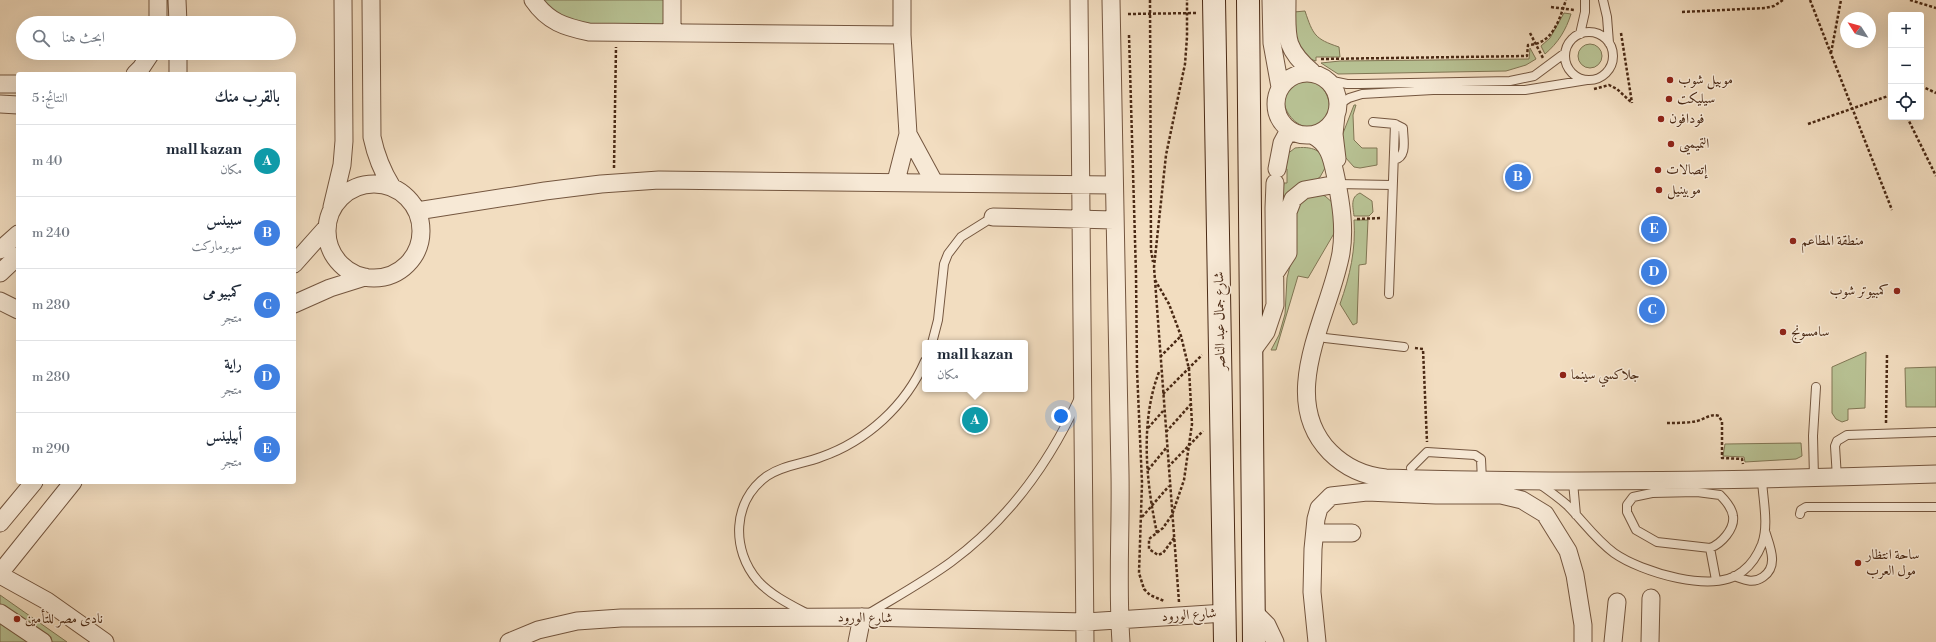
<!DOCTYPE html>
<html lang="ar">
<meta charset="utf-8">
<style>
body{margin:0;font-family:"Libre Bodoni",Amiri,serif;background:#f6f6f7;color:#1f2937;direction:rtl}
.controls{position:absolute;right:12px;top:12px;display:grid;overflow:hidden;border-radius:4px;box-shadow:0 4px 16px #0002}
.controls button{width:36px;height:36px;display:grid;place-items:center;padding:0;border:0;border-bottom:1px solid #e0e1e3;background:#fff;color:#1f2937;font:20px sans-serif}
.compass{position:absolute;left:1840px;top:12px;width:36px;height:36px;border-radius:50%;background:#fff;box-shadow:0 4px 16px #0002;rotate:306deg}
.you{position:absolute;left:1061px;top:416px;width:14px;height:14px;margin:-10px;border:3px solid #fff;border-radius:50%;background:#1a73e8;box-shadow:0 0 0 6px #1a73e833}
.badge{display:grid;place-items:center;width:26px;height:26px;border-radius:50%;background:#2563eb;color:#fff;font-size:13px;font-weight:700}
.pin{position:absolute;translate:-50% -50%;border:2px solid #fff;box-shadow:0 1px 4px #0006}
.popup{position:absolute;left:922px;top:340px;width:106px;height:52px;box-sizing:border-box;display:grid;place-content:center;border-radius:4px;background:#fff;filter:drop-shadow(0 1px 3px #0005);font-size:13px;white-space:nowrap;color:#747a83}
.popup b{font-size:15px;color:#1f2937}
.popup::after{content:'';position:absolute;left:50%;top:100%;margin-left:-8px;border:8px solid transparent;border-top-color:#fff}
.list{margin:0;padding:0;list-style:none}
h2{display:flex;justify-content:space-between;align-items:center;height:52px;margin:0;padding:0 16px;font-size:17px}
h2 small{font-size:13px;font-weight:400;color:#747a83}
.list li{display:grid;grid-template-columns:26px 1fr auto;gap:12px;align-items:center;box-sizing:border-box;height:72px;padding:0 16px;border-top:1px solid #e0e1e3}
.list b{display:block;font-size:15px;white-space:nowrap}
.list p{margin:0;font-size:13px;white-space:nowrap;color:#747a83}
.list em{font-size:13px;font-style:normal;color:#747a83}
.icon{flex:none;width:22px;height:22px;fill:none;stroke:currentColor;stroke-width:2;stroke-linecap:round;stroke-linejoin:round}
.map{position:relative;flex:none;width:1936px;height:642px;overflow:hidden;direction:ltr}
.search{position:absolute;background:#fff;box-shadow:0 4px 16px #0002;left:16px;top:16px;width:280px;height:44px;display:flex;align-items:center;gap:10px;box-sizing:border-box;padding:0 14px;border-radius:22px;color:#747a83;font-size:15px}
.panel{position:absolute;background:#fff;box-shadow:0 4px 16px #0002;left:16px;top:72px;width:280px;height:412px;border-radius:4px;direction:rtl}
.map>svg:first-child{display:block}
.green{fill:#b8c294;stroke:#817654}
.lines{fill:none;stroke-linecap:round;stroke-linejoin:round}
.service-casing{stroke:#74563f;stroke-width:10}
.minor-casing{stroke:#74563f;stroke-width:19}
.secondary-casing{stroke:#4a2914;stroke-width:24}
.path{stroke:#4a2914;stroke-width:2.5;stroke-dasharray:3 2;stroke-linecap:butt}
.service{stroke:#f7e9d6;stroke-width:8}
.minor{stroke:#f7e9d6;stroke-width:17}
.secondary{stroke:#f7e9d6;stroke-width:22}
.poi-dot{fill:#8f2418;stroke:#f7e9d6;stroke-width:1.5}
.labels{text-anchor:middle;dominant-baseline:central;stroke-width:3;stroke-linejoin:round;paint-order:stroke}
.poi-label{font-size:14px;fill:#4a2914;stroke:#f7e9d6;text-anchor:start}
.street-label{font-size:14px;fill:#4a2914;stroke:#f7e9d6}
</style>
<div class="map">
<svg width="1936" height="642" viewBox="0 0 1936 642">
<rect width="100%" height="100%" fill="#f2ddc0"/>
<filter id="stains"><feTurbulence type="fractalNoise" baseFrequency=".005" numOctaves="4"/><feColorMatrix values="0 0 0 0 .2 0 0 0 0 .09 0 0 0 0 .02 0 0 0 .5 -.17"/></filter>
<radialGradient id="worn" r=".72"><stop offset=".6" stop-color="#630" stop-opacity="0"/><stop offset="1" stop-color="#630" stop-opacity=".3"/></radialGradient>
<!-- green -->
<path class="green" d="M533,0H672V33L589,32Z
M1305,11C1313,35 1315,39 1339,47L1340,57H1316V61L1310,59L1297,49L1294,12Z
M1564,13L1571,14C1566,30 1558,43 1545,54L1541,46L1550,38Z
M1578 56a12 12 0 1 1 24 0a12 12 0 1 1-24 0Z
M1530,48L1536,59L1526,65L1506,71L1338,74L1321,63L1340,61L1529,59Z
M1305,77C1325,82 1333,101 1328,119C1308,142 1277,114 1285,90C1287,86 1290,83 1293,80Z
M1354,105H1356L1353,115L1354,140L1362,148H1377V165L1360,168L1354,167L1345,157L1340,141Z
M1295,148C1310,146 1326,149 1325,168L1320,177L1280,206L1284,183H1287V169H1281L1286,155Z
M1360,193L1372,201L1373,212L1369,216H1354C1353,207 1350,197 1360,193Z
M1319,194L1325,196L1333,203L1336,230L1308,278L1298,276L1276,350H1271L1279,335L1285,314L1287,278L1291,262L1297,201Z
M1354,220H1368L1366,264L1359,265L1357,323L1353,325L1340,304C1350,276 1356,249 1354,220Z
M1866,352L1865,408L1848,409V420L1842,422L1836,419L1832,413V367Z
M1936,367V407H1906L1905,368Z
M1801,443L1802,456L1796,459L1745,462L1744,457L1723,456L1725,444Z
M0,595L67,642H0Z"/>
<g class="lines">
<!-- service casing -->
<g class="service-casing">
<path id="service" d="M1603,0L1607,17L1609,43
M1565 56a24 24 0 1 1 48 0a24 24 0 1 1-48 0Z
M1580,34L1585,12V0
M1328,80L1347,84H1360L1510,81L1534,76L1565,53
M1338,105L1349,98L1362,94L1433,90H1525L1587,80
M1373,122L1395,124L1403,128C1403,139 1408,157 1394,160
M1337,184L1392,185
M1389,294L1395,124
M1325,338L1404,347
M932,343L938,320L944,264L948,254L961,237L993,217
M1411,468L1427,452L1475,455L1481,459L1482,481
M1814,478L1813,436L1816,387
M1837,478L1835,446L1837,441L1847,435L1936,432
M1573,482L1576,515
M1538,483C1548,490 1558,497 1567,505C1583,521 1595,539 1614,553C1641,572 1715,595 1743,571C1752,564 1758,554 1762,544C1769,525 1763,500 1762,480
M1697,492L1720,495C1725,500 1732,508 1733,516C1735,529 1721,544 1710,548L1657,542L1636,530L1627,512V505L1633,497L1652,493Z
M1800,514L1801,510L1806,507H1936
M1710,548L1716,580
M1734,576C1745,580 1753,584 1763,577C1779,566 1770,547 1765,531
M806,613C789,604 771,595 758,581C731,550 732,501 767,476C783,465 803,464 821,457C867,441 906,405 925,361
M868,614C896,597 925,581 951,562C1008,520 1050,462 1079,398"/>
</g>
<!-- minor casing -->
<g class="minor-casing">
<path id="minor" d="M177,0L178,23
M371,0L372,137C376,156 382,171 392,187
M533,0C548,22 565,27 589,32L902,35
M1079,0L1085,642
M1111,0C1113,158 1116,316 1120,474C1121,530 1117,586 1121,642
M1271,0L1272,43L1280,87
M1287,0C1287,36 1283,47 1312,72
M158,23V0
M672,33V0
M1276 104a31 31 0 1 1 62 0a31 31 0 1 1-62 0Z
M135,74L141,68L151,53
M178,74V53
M0,84H18
M0,104L18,105
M1336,115L1334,134L1337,159
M908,134L934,182
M1312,135C1330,144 1332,159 1336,178C1341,203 1345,228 1341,253C1330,315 1276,397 1330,452C1346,468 1364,476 1386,478C1570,484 1753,480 1936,474
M1277,169L1282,143L1289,130
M896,181L908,134L902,35V0
M327 231a47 47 0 1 1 94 0a47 47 0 1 1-94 0Z
M332,207L342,165L344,141L343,0
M417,211L545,191L601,184L659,180L1113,185
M993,217L1114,220
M0,250L18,234
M294,264L327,227
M0,273L18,256
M1275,273L1288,253V212L1293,199L1304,190L1337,184
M0,301L18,310
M294,304L330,288L365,277
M1250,354L1266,332L1275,305L1274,208L1275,183
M0,523L34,482
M1315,533H1352
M0,573L73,482
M0,575L47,601L105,642
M1254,612L1267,625L1275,642
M0,613L43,642
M509,642L538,630L577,621L621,618L862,617L1086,622L1225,613
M857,642L862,617
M1317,642L1312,592L1313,549L1316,519L1319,508L1331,496L1367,492L1436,495H1501L1522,500L1545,514L1568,551L1575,575L1583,625V642
M1613,642L1617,602
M1650,642L1651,598"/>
</g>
<!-- secondary casing -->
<g class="secondary-casing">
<path id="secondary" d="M1214,0L1225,642
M1248,0L1254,642"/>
</g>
<!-- path -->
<path class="path" d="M1150,0L1151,250L1153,262
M1810,0L1892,210
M1910,0L1936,8
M1551,7L1574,10
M1682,12L1765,8L1774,6L1783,0
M1128,14L1197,13
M1530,33L1543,58
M1621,33L1632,103
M1129,35L1136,274L1137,370L1142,483L1139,573L1144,589L1150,595L1164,601
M1831,53L1841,0
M1321,59L1527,56L1528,45C1553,44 1559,20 1566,0
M1921,86L1936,93
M1594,89L1609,85L1617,89L1632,103
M1907,117L1936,176
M1808,124L1891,95
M614,168L616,47
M1357,219L1382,218
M1155,280L1169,304L1181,336L1189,369L1192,424L1184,480L1172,515L1163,528L1149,539V549L1158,555L1163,553L1174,538
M1415,348L1423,349L1427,442
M1160,357L1180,337
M1163,394L1202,355
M1667,423C1677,423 1688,423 1697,421C1705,419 1711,413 1719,416L1722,422V458L1742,459L1743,464
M1886,423L1887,355
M1148,428L1163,411
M1166,432L1191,404
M1168,467L1203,431
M1148,470L1167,447
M1142,517L1169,486
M1157,533C1146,482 1140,421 1159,372
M1179,602L1154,267L1166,155L1185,64L1187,37V0"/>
<!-- service -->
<use href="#service" class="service"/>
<!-- minor -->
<use href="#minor" class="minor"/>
<!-- secondary -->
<use href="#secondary" class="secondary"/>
</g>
<!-- markers -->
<g class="poi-dot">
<circle cx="1670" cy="80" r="4"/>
<circle cx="1669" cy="99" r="4"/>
<circle cx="1661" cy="119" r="4"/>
<circle cx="1671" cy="144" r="4"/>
<circle cx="1658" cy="170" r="4"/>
<circle cx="1659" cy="190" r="4"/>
<circle cx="1793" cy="241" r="4"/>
<circle cx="1897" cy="291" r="4"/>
<circle cx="1783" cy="332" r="4"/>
<circle cx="1563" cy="375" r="4"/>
<circle cx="1858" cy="563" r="4"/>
<circle cx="17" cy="619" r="4"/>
</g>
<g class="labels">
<!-- poi labels -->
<g class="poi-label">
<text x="1678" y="80">موبيل شوب</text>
<text x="1677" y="99">سيليكت</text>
<text x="1669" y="119">فودافون</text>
<text x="1679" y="144">التميميى</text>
<text x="1666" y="170">إتصالات</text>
<text x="1667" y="190">موبينيل</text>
<text x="1801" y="241">منطقة المطاعم</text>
<text x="1889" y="291" text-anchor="end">كمبيوتر شوب</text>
<text x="1791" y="332">سامسونج</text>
<text x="1571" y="375">جلاكسي سينما</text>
<text x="1866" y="555">ساحة انتظار<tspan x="1866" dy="16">مول العرب</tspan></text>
<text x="25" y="619">نادى مصر للتأمين</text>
</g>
<!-- street labels -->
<g class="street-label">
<text transform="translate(1220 321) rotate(-91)">شارع جمال عبد الناصر</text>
<text transform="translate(1189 615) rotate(-4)">شارع الورود</text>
<text transform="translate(865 618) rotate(1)">شارع الورود</text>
</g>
</g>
<rect width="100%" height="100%" filter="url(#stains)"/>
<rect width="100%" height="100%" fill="url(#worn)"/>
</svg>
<div class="controls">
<button>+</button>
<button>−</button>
<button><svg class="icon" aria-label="locate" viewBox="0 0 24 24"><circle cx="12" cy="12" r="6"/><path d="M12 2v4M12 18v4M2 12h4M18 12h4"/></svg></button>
</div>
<svg class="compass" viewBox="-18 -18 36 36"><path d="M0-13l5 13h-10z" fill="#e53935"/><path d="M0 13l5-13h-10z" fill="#747a83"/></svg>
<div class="you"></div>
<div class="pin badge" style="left:975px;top:420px;background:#0f9aa8">A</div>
<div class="popup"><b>mall kazan</b>مكان</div>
<div class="pin badge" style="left:1518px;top:177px;background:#3f7fe0">B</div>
<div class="pin badge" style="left:1652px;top:310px;background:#3f7fe0">C</div>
<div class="pin badge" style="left:1654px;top:272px;background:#3f7fe0">D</div>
<div class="pin badge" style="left:1654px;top:229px;background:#3f7fe0">E</div>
<div class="search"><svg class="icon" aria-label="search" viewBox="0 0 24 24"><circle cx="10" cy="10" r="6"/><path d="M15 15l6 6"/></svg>ابحث هنا</div>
<section class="panel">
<h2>بالقرب منك<small>النتائج: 5</small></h2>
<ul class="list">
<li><span class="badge" style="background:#0f9aa8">A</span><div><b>mall kazan</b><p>مكان</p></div><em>40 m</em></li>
<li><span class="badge" style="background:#3f7fe0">B</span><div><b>سبينس</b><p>سوبرماركت</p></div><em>240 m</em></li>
<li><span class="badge" style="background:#3f7fe0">C</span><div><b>كمبيو مى</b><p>متجر</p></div><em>280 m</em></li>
<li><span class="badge" style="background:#3f7fe0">D</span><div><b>راية</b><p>متجر</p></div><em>280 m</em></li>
<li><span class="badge" style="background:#3f7fe0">E</span><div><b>أبيلينس</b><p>متجر</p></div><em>290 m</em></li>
</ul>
</section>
</div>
